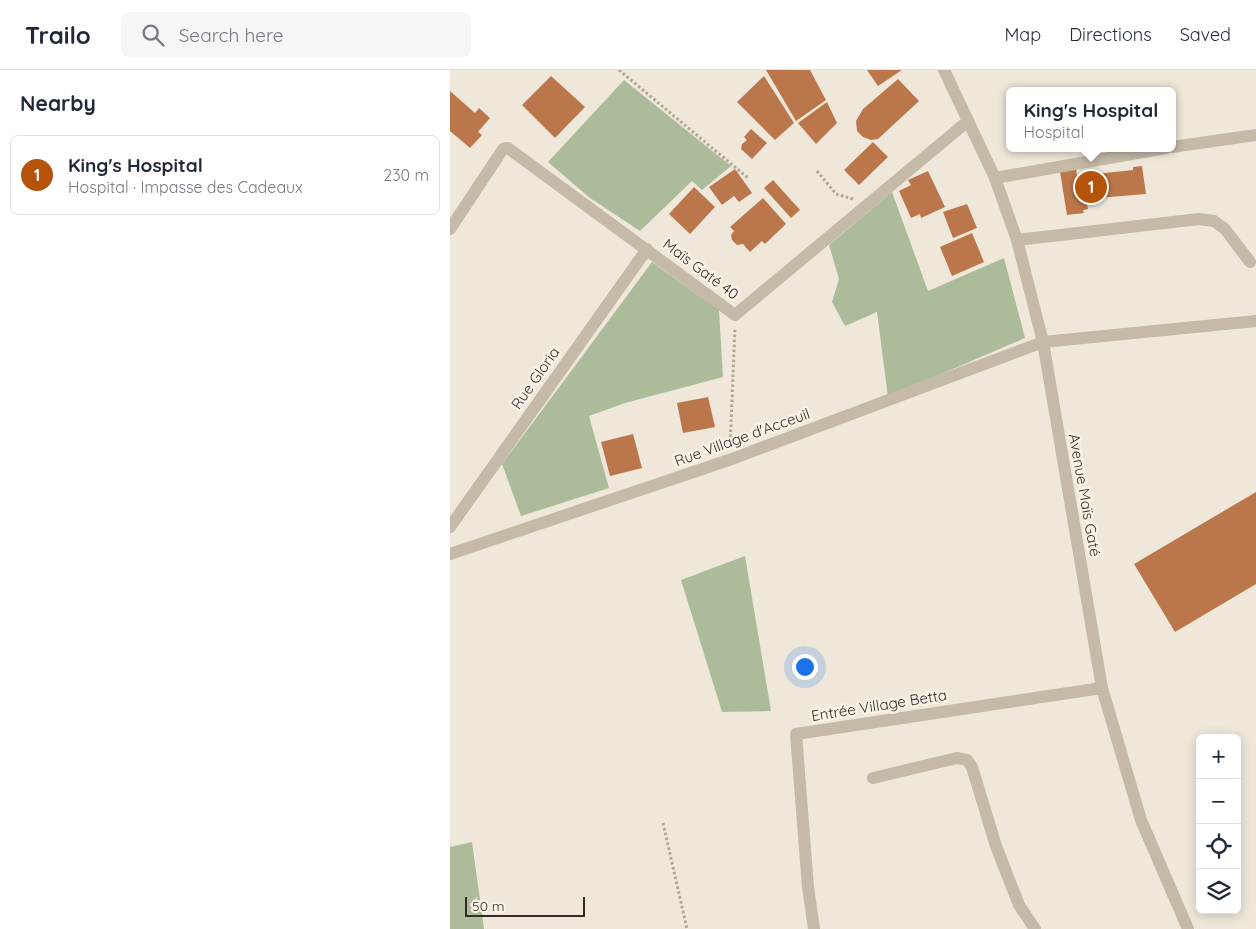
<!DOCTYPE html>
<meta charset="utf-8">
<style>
body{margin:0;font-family:Quicksand,sans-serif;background:#f6f6f7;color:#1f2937}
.controls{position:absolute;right:15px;bottom:15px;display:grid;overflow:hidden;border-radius:8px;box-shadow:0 2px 12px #0003}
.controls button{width:45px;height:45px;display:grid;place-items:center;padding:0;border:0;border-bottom:1px solid #e0e1e3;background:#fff;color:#1f2937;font:25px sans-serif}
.scale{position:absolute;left:15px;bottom:12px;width:120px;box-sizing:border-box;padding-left:5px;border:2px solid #332c27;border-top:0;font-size:14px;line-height:18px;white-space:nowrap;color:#332c27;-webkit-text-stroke:4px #f7f2e5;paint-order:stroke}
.you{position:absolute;left:354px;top:596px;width:18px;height:18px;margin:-12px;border:4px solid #fff;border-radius:50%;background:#1a73e8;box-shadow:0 0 0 8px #1a73e833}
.badge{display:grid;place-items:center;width:32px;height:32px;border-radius:50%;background:#b45309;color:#fff;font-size:16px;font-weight:700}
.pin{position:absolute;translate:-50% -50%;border:2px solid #fff;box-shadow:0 1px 5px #0006}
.popup{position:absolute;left:556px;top:17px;width:170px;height:65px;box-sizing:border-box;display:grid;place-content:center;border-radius:8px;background:#fff;filter:drop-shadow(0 1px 4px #0005);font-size:16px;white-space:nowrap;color:#747a83}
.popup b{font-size:19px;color:#1f2937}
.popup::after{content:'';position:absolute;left:50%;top:100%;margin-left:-10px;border:10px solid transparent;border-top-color:#fff}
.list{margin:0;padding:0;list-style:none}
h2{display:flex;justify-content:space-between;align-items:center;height:65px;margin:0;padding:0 20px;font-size:21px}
h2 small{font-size:16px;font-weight:400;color:#747a83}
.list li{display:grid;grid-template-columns:32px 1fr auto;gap:15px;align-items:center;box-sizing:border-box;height:80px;margin:0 10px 10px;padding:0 10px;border:1px solid #e0e1e3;border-radius:8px}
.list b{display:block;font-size:19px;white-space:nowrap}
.list p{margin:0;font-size:16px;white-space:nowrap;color:#747a83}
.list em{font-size:16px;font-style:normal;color:#747a83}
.icon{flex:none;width:28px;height:28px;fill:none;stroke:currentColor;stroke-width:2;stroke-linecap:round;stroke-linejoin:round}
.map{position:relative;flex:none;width:806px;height:859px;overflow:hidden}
header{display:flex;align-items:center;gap:30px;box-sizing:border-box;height:70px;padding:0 25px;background:#fff;border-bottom:1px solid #e0e1e3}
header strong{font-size:24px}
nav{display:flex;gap:28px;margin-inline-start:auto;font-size:18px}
.search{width:350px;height:45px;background:#f6f6f7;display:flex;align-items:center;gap:12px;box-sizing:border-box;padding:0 18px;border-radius:8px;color:#747a83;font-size:19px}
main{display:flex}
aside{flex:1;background:#fff}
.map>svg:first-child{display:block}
.green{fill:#acbc9b}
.building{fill:#bb774b}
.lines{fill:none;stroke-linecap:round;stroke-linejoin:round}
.path{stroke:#b1a491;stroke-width:3;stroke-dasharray:2.5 2.5;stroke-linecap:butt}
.minor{stroke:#c5b9a7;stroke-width:12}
.tertiary{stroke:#c5b9a7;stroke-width:12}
.labels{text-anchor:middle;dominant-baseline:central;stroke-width:5;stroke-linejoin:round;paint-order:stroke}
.street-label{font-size:15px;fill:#332c27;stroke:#f7f2e5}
</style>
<header>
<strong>Trailo</strong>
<div class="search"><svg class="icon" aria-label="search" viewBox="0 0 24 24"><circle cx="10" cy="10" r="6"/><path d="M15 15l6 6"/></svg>Search here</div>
<nav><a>Map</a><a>Directions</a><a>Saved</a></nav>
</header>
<main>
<aside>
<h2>Nearby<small></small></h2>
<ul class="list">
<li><span class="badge">1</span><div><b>King's Hospital</b><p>Hospital · Impasse des Cadeaux</p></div><em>230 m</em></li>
</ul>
</aside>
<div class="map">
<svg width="806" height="859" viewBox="0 0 806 859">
<rect width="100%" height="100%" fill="#efe8da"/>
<!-- green -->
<path class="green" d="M174,10L281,96L252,120L242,111L190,161L140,128L98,92Z
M442,122L478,221L554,188L575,268L438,327L427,242L395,256L382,232L389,209L379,175Z
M202,192L269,240L273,307L175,333L139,346L159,418L71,446L52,394Z
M295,486L321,641L272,642L231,510Z
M22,772L34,859H0V777Z"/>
<!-- building -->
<path class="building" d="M316,0H360L376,30L346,51Z
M417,0H452L428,16Z
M101,6L135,37L105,68L72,35Z
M314,6L344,53L325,70L287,32Z
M448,9L469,31L428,69L421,70L413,67L407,61L406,51L413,39Z
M0,21L25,43L29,38L40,48L28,62L32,65L20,78L0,61Z
M377,32L387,53L366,74L348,53Z
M301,59L317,73L302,89L291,79L292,74L297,70L294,67Z
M423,72L438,87L409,115L394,100Z
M692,96L696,124L636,129L638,139L633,140L634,143L617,145L610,102L626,99L627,106L683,100V97Z
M285,99L302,123L289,132L284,126L272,135L259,117Z
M478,101L495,137L471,148L470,144L461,148L449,121L461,115L458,110Z
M323,110L350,140L341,148L314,118Z
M244,117L265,137L240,164L219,144Z
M313,128L336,154L315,174L312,171L300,182L293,174L287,175L282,170L281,165L284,161L280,157Z
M517,134L527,158L503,168L493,142Z
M522,163L534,192L502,206L490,177Z
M258,327L265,357L233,363L227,333Z
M183,364L192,398L160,406L151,372Z
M806,422V514L725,562L684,494Z"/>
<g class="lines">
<!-- path -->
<path class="path" d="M169,0L298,108
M367,101L386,124L403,129
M280,377L285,258
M213,753L237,859"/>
<!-- minor -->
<path class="minor" d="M722,77L806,65
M545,108L716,78
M0,159L53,79L58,78L285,245L518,51
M567,170L749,149L764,151L775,159L800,192
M0,457L197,179
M0,484L279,390L593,272L806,251
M423,708L507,688L517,690L522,697L546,776L569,835L585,859
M364,859L358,817L346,664L652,618"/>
<!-- tertiary -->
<path class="tertiary" d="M494,0L545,108L567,170L593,272L652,618L691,750L738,859"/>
</g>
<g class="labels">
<!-- street labels -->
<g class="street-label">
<text transform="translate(251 199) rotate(37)">Maïs Gaté 40</text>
<text transform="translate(85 308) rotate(-55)">Rue Gloria</text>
<text transform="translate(292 367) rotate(-20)">Rue Village d'Acceuil</text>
<text transform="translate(635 425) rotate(80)">Avenue Maïs Gaté</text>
<text transform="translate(429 635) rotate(-9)">Entrée Village Betta</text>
</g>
</g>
</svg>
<div class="controls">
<button>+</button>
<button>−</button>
<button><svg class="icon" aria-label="locate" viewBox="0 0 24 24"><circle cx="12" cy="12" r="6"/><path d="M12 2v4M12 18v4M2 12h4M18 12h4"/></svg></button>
<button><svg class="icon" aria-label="layers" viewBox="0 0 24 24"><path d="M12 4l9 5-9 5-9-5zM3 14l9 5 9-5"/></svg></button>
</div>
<div class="scale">50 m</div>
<div class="you"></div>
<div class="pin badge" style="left:641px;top:117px">1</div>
<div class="popup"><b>King's Hospital</b>Hospital</div>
</div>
</main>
